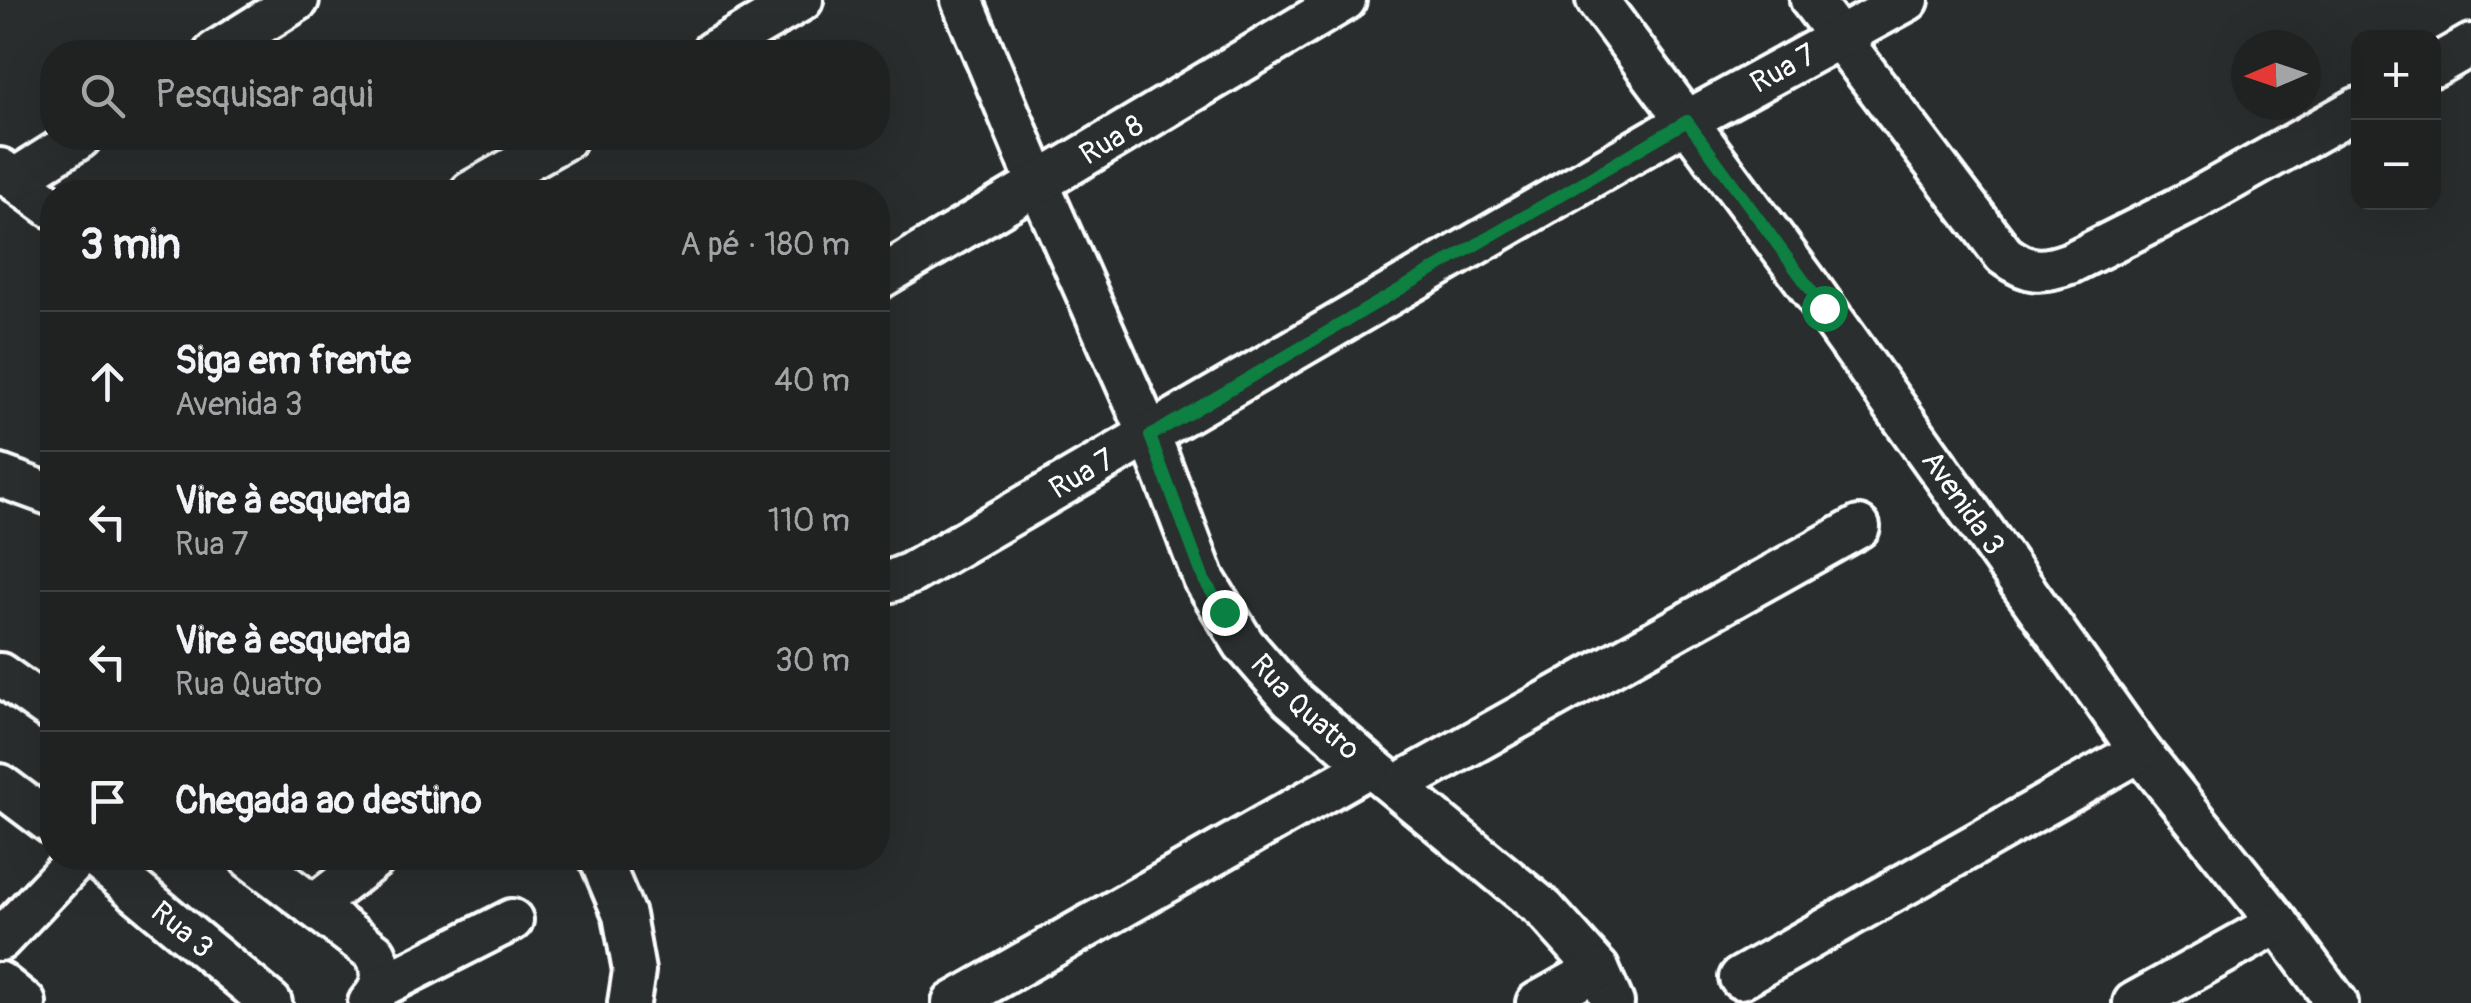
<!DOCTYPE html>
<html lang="pt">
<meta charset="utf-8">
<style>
body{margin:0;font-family:Pangolin,sans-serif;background:#282a2a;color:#f1f3f6}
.controls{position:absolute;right:30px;top:30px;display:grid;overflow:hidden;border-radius:20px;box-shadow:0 10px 40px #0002}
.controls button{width:90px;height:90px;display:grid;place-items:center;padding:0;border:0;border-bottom:2px solid #3d3f40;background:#202222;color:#f1f3f6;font:50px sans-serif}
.compass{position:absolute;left:2231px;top:30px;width:90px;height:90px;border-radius:50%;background:#202222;box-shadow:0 10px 40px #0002;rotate:268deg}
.stop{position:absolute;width:30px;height:30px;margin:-22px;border:8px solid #0b8043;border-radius:50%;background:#fff}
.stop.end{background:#0b8043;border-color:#fff;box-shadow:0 2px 10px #0008}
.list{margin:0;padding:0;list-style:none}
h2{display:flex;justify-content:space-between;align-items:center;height:130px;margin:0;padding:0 40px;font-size:42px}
h2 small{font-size:32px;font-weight:400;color:#a2a4a5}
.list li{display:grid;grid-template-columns:65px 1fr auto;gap:30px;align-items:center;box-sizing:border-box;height:140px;padding:0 40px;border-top:2px solid #3d3f40}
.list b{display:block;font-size:38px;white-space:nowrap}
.list p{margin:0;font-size:32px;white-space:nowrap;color:#a2a4a5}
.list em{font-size:32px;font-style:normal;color:#a2a4a5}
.icon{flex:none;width:55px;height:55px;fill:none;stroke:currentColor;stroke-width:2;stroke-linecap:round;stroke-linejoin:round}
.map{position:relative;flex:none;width:2471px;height:1003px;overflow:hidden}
.search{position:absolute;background:#202222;box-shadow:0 10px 40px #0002;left:40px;top:40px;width:850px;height:110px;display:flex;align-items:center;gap:25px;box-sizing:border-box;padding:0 35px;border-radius:40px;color:#a2a4a5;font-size:38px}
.panel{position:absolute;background:#202222;box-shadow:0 10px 40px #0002;left:40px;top:180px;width:850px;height:690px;border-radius:40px}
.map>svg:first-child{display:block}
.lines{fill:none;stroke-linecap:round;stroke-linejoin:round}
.minor-casing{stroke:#fff;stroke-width:48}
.minor{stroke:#2a2d2e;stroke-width:40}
.route{stroke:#0b8043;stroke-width:12}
.labels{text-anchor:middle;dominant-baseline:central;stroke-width:8;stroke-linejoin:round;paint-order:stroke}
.street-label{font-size:30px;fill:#fff;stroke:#2a2d2e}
</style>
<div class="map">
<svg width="2471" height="1003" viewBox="0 0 2471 1003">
<rect width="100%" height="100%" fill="#2a2d2e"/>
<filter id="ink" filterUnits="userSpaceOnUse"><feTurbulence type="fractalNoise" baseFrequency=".01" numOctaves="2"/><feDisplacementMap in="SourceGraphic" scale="20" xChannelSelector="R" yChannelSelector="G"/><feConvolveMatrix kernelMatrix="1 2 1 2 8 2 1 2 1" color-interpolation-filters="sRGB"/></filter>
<g filter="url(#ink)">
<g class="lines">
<!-- minor casing -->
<g class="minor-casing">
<g id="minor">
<path id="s1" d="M962,0L1038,183L1150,436L1204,579L1244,644L1290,697L1370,766L1544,909L1598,969L1613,1003"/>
<path id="s2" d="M1597,0L1804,279L2140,751L2278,923L2337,1003"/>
<path d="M1811,0L2004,255C2028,273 2042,273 2070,263L2191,202L2358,108"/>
<path d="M215,52L298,0"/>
<path d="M712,52L802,0"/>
<path d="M2434,66L2471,45"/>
<path d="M0,169L52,207"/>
<path d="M15,179L80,138"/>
<path d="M471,192L566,138"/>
<path id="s3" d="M878,279L1345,0"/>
<path d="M0,476L52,495"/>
<path id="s4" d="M878,582L891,581L911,573L1687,121L1908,0"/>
<path d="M0,674L52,711"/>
<path d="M0,785L52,824"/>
<path d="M1396,786L1859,527"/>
<path id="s5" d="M96,858L271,1003"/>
<path d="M250,858L375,953C385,973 384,987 369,1003"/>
<path d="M600,858L624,915L634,971L629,1003"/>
<path d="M313,906L375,858"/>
<path d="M0,940L78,858"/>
<path d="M1740,978L2140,751"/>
<path d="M0,983L25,1003"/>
<path d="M380,987L512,920"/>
<path d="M953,1003L1370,766"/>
<path d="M1537,1003L1598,969"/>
<path d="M2134,1003L2278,923"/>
</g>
</g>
<!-- minor -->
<use href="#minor" class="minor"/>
</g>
</g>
<g class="lines" filter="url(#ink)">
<!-- route -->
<path class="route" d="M1224,612L1204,580L1150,436L1687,121L1824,308"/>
</g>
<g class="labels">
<!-- street labels -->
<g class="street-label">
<text stroke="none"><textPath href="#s4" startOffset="1042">Rua 7</textPath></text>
<text stroke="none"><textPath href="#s3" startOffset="272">Rua 8</textPath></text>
<text stroke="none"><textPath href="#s4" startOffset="232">Rua 7</textPath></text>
<text stroke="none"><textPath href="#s2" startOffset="622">Avenida 3</textPath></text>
<text stroke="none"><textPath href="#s1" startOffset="792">Rua Quatro</textPath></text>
<text stroke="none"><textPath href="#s5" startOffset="112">Rua 3</textPath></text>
</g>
</g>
</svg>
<div class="controls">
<button>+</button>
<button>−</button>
</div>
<svg class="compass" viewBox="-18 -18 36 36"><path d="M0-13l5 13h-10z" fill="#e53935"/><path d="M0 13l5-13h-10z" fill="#a2a4a5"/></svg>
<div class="stop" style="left:1824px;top:308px"></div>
<div class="stop end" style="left:1224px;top:612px"></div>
<div class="search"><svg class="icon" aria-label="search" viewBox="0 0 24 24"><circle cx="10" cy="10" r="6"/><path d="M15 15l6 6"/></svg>Pesquisar aqui</div>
<section class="panel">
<h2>3 min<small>A pé · 180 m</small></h2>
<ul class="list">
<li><svg class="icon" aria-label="ahead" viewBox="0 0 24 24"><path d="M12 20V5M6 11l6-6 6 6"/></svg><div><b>Siga em frente</b><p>Avenida 3</p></div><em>40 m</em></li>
<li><svg class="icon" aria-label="left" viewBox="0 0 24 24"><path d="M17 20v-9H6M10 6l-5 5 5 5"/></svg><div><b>Vire à esquerda</b><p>Rua 7</p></div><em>110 m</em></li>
<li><svg class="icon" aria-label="left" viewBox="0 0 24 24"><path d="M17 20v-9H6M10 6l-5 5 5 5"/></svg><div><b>Vire à esquerda</b><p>Rua Quatro</p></div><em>30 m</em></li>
<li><svg class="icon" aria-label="arrive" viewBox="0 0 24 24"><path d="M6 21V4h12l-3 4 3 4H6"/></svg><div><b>Chegada ao destino</b></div></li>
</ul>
</section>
</div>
